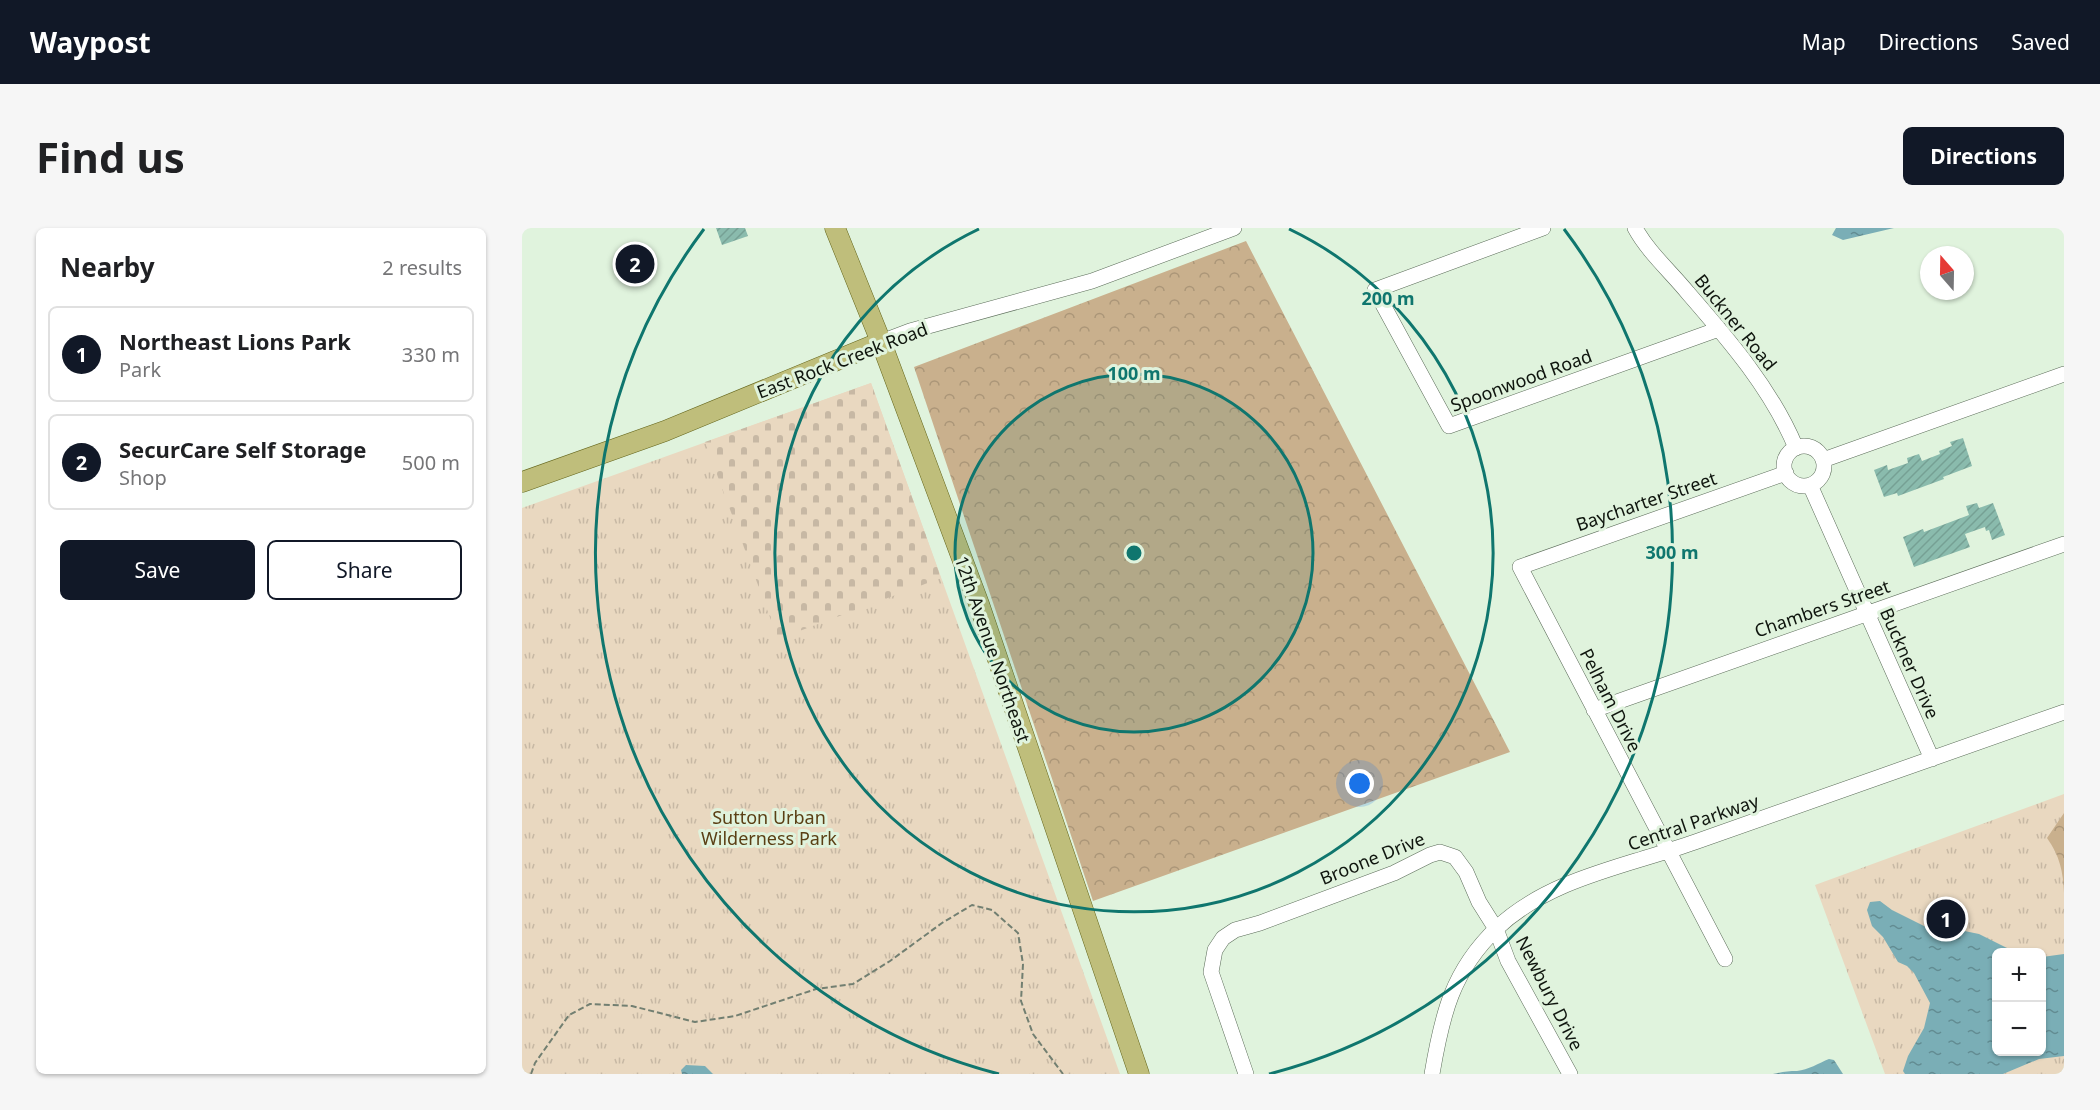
<!DOCTYPE html>
<meta charset="utf-8">
<style>
body{margin:0;font-family:"Noto Sans",sans-serif;background:#f6f6f6;color:#202124}
.controls{position:absolute;right:18px;bottom:18px;display:grid;overflow:hidden;border-radius:9px;box-shadow:0 2px 4px #0004}
.controls button{width:54px;height:54px;display:grid;place-items:center;padding:0;border:0;border-bottom:2px solid #e0e0e0;background:#fff;color:#202124;font:30px sans-serif}
.compass{position:absolute;left:1398px;top:18px;width:54px;height:54px;border-radius:50%;background:#fff;box-shadow:0 2px 4px #0004;rotate:340deg}
.you{position:absolute;left:838px;top:556px;width:21px;height:21px;margin:-15px;border:4px solid #fff;border-radius:50%;background:#1a73e8;box-shadow:0 0 0 9px #1a73e833}
.badge{display:grid;place-items:center;width:39px;height:39px;border-radius:50%;background:#111827;color:#fff;font-size:20px;font-weight:700}
.pin{position:absolute;translate:-50% -50%;border:3px solid #fff;box-shadow:0 2px 6px #0006}
.list{margin:0;padding:0;list-style:none}
h2{display:flex;justify-content:space-between;align-items:center;height:78px;margin:0;padding:0 24px;font-size:26px}
h2 small{font-size:20px;font-weight:400;color:#757577}
.list li{display:grid;grid-template-columns:39px 1fr auto;gap:18px;align-items:center;box-sizing:border-box;height:96px;margin:0 12px 12px;padding:0 12px;border:2px solid #e0e0e0;border-radius:9px}
.list b{display:block;font-size:22px;white-space:nowrap}
.list p{margin:0;font-size:20px;white-space:nowrap;color:#757577}
.list em{font-size:20px;font-style:normal;color:#757577}
.actions{display:flex;gap:12px;padding:18px 24px}
.actions a{flex:1;padding:14px 0;border:2px solid #111827;border-radius:9px;text-align:center;font-size:21px;color:#111827}
.actions .main{background:#111827;color:#fff}
.map{position:relative;flex:none;width:1542px;height:846px;overflow:hidden;border-radius:9px}
header{display:flex;align-items:center;gap:36px;box-sizing:border-box;height:84px;padding:0 30px;background:#111827;color:#fff}
header strong{font-size:28px}
nav{display:flex;gap:33px;margin-inline-start:auto;font-size:21px}
.intro{display:flex;align-items:center;justify-content:space-between;box-sizing:border-box;height:144px;padding:0 36px}
h1{margin:0;font-size:42px}
.button{padding:15px 27px;border-radius:9px;background:#111827;color:#fff;font-size:21px;font-weight:700}
main{display:flex;gap:36px;padding:0 36px}
aside{flex:1;background:#fff;border-radius:9px;box-shadow:0 2px 4px #0004}
.map>svg:first-child{display:block}
.grass{fill:url(#grass-tufts);fill-rule:evenodd}
.forest{fill:url(#forest-crowns)}
.cemetery{fill:url(#cemetery-stones)}
.water{fill:url(#water-ripples)}
.building{fill:url(#building-hatch)}
.lines{fill:none;stroke-linecap:round;stroke-linejoin:round}
.minor-casing{stroke:#5b6c59;stroke-width:16}
.major-casing{stroke:#65661c;stroke-width:21}
.path{stroke:#727f71;stroke-width:2;stroke-dasharray:6 3;stroke-linecap:butt}
.minor{stroke:#fff;stroke-width:15}
.major{stroke:#bfbe7b;stroke-width:20}
.ring{fill:none;stroke:#0f766e;stroke-width:3}
.labels{text-anchor:middle;dominant-baseline:central;stroke-width:6;stroke-linejoin:round;paint-order:stroke}
.street-label{font-size:18px;fill:#0f150e;stroke:#e0f3dd}
.park-label{font-size:18px;fill:#5a3f14;stroke:#e0f3dd}
.centre{fill:#0f766e;stroke:#e0f3dd;stroke-width:3}
.ring-label{font-size:18px;text-anchor:middle;font-weight:bold;fill:#0f766e;stroke:#e0f3dd;stroke-width:6;stroke-linejoin:round;paint-order:stroke}
</style>
<header>
<strong>Waypost</strong>
<nav><a>Map</a><a>Directions</a><a>Saved</a></nav>
</header>
<div class="intro"><h1>Find us</h1><a class="button">Directions</a></div>
<main>
<aside>
<h2>Nearby<small>2 results</small></h2>
<ul class="list">
<li><span class="badge">1</span><div><b>Northeast Lions Park</b><p>Park</p></div><em>330 m</em></li>
<li><span class="badge">2</span><div><b>SecurCare Self Storage</b><p>Shop</p></div><em>500 m</em></li>
</ul>
<div class="actions"><a class="main">Save</a><a>Share</a></div>
</aside>
<div class="map">
<svg width="1542" height="846" viewBox="0 0 1542 846">
<defs>
<pattern id="grass-tufts" width="24" height="20" patternUnits="userSpaceOnUse" patternTransform="scale(1.5)"><rect width="24" height="20" fill="#e9d8c0"/><path d="M3 7l-1-3M5 7V3M7 7l1-3M15 17l-1-3M17 17v-4M19 17l1-3" fill="none" stroke="#c7b8a4"/></pattern>
<pattern id="forest-crowns" width="20" height="18" patternUnits="userSpaceOnUse" patternTransform="scale(1.5)"><rect width="20" height="18" fill="#c9b08d"/><path d="M2 6a3 3 0 1 1 6 0M12 15a3 3 0 1 1 6 0" fill="none" stroke="#ab9678"/></pattern>
<pattern id="cemetery-stones" width="16" height="16" patternUnits="userSpaceOnUse" patternTransform="scale(1.5)"><rect width="16" height="16" fill="#e9d8c0"/><path d="M2 7V4a2 2 0 0 1 4 0v3zM10 15v-3a2 2 0 0 1 4 0v3z" fill="#c7b8a4"/></pattern>
<pattern id="water-ripples" width="26" height="14" patternUnits="userSpaceOnUse" patternTransform="scale(1.5)"><rect width="26" height="14" fill="#7aaeb6"/><path d="M2 4q2-2 4 0t4 0M15 11q2-2 4 0t4 0" fill="none" stroke="#628c92"/></pattern>
<pattern id="building-hatch" width="6" height="6" patternUnits="userSpaceOnUse" patternTransform="scale(1.5)"><rect width="6" height="6" fill="#8abbad"/><path d="M-1 1l2-2M0 6l6-6M5 7l2-2" fill="none" stroke="#76a094"/></pattern>
</defs>
<rect width="100%" height="100%" fill="#e0f3dd"/>
<!-- grass -->
<path class="grass" d="M349,155L598,846H0V280Z
M1542,566V846H1363L1293,657ZM1474,724H1520V824H1474Z"/>
<!-- forest -->
<path class="forest" d="M724,13L988,524L571,673L392,139Z
M1542,585V665C1541,644 1538,628 1525,610Z"/>
<!-- cemetery -->
<path class="cemetery" d="M349,155L419,350L256,411L183,214Z"/>
<!-- water -->
<path class="water" d="M1314,0H1372L1321,12L1310,7Z
M1358,673L1370,682L1406,700H1428L1457,706L1493,724H1474V824H1520V729L1542,726V828L1517,831L1481,846H1383L1381,843L1386,828L1402,800L1408,775L1392,745L1385,738L1376,734L1361,709L1350,698L1345,682L1348,674Z
M1307,831L1312,832L1321,846H1251C1260,844 1266,843 1275,843C1286,842 1297,835 1307,831Z
M164,837L183,838L191,846H160L159,842Z"/>
<!-- building -->
<path class="building" d="M194,0H223L226,8L200,17Z
M1441,210L1450,238L1421,249L1422,251L1376,268L1375,265L1362,269L1352,242L1365,237L1366,242L1386,235L1385,230L1397,226L1400,233L1418,226L1417,223L1430,218L1428,214Z
M1455,275L1457,280L1471,275L1483,307L1470,312L1467,302L1464,303L1463,299L1443,306L1448,319L1392,339L1381,309L1401,301L1402,304L1447,287L1444,278Z"/>
<g class="lines">
<!-- minor casing -->
<g class="minor-casing">
<path id="minor" d="M1021,0L853,62L927,198L1197,101
M1113,0C1126,24 1149,44 1166,65C1207,112 1250,162 1274,220
M359,114L388,103L570,53L712,0
M1262 238a20 20 0 1 1 40 0a20 20 0 1 1-40 0Z
M1301,232L1542,146
M1288,257L1410,531
M1072,482L1542,316
M1203,731L998,339L1264,245
M724,846L689,744L693,722L701,710L713,702L738,695L872,645L908,627L918,624L933,629L944,644L957,674L974,701L986,733L1048,846
M910,846C920,787 930,743 975,700C1028,650 1106,638 1173,614C1296,571 1419,527 1542,484"/>
</g>
<!-- major casing -->
<g class="major-casing">
<path id="major" d="M313,0L359,114L457,376L617,846
M0,254L143,203L359,114"/>
</g>
<!-- path -->
<path class="path" d="M9,846L13,835L47,787L68,776L110,778L173,794L213,788L294,761L331,756L368,733L420,695L450,677L470,682L496,705L501,736L499,773L511,806L541,846"/>
<!-- minor -->
<use href="#minor" class="minor"/>
<!-- major -->
<use href="#major" class="major"/>
</g>
<!-- distance rings -->
<circle cx="612" cy="325" r="179" fill="#0f766e" fill-opacity=".12"/>
<g class="ring">
<circle cx="612" cy="325" r="179"/>
<path d="M767 1A359 359 0 1 1 457 1"/>
<path d="M477 846A538 538 0 0 1 182 1M1042 1A538 538 0 0 1 747 846"/>
</g>
<g class="labels">
<!-- street labels -->
<g class="street-label">
<text transform="translate(1214 94) rotate(51)">Buckner Road</text>
<text transform="translate(320 132) rotate(-21)">East Rock Creek Road</text>
<text transform="translate(999 152) rotate(-20)">Spoonwood Road</text>
<text transform="translate(1124 273) rotate(-19)">Baycharter Street</text>
<text transform="translate(1300 380) rotate(-19)">Chambers Street</text>
<text transform="translate(471 421) rotate(71)">12th Avenue Northeast</text>
<text transform="translate(1388 435) rotate(66)">Buckner Drive</text>
<text transform="translate(1089 472) rotate(63)">Pelham Drive</text>
<text transform="translate(1171 594) rotate(-19)">Central Parkway</text>
<text transform="translate(850 630) rotate(-22)">Broone Drive</text>
<text transform="translate(1028 765) rotate(63)">Newbury Drive</text>
</g>
<!-- park labels -->
<g class="park-label">
<text x="247" y="589">Sutton Urban<tspan x="247" dy="21">Wilderness Park</tspan></text>
</g>
</g>
<circle cx="612" cy="325" r="9" class="centre"/>
<g class="ring-label">
<text x="866" y="77">200 m</text>
<text x="612" y="152">100 m</text>
<text x="1150" y="331">300 m</text>
</g>
</svg>
<div class="controls">
<button>+</button>
<button>−</button>
</div>
<svg class="compass" viewBox="-18 -18 36 36"><path d="M0-13l5 13h-10z" fill="#e53935"/><path d="M0 13l5-13h-10z" fill="#757577"/></svg>
<div class="you"></div>
<div class="pin badge" style="left:1424px;top:691px">1</div>
<div class="pin badge" style="left:113px;top:36px">2</div>
</div>
</main>
